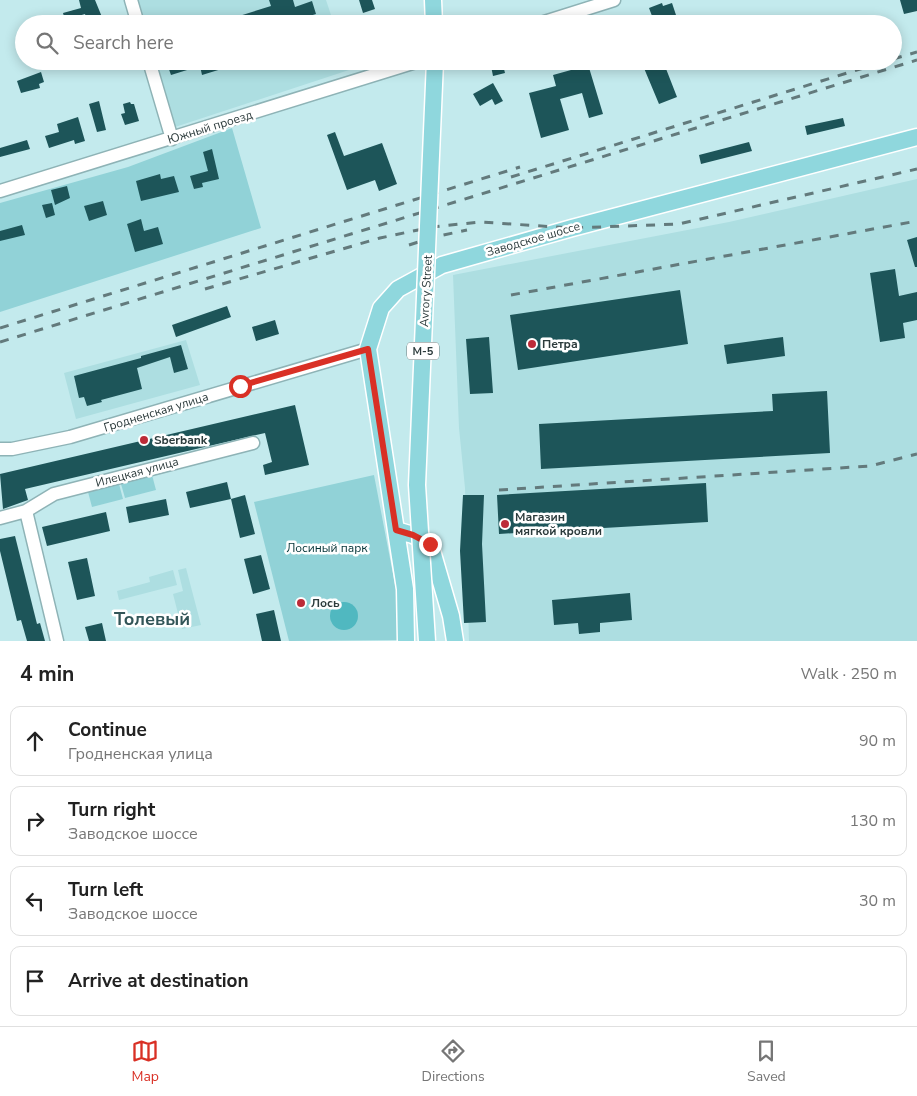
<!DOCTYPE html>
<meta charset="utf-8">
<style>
body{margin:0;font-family:"Nunito Sans",sans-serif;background:#f6f6f6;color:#222}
.stop{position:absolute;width:15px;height:15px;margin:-11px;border:4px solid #d93025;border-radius:50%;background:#fff}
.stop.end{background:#d93025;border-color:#fff;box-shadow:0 1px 5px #0008}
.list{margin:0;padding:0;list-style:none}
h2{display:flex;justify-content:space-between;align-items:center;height:65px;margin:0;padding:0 20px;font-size:21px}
h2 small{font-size:16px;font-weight:400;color:#767676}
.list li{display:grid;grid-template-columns:32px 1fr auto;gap:15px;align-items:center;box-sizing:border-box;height:70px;margin:0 10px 10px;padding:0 10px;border:1px solid #e0e0e0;border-radius:10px}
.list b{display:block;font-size:19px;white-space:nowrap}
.list p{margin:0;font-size:16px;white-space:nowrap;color:#767676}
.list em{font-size:16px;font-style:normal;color:#767676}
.icon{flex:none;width:28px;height:28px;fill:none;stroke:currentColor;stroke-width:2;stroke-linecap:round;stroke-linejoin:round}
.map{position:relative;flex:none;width:917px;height:641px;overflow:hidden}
.search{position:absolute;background:#fff;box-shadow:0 2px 12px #0003;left:15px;right:15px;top:15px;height:55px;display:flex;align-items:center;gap:12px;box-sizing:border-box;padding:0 18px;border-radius:28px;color:#767676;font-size:19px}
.sheet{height:385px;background:#fff}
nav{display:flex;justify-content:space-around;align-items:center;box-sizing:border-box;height:70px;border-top:1px solid #e0e0e0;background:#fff;font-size:14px;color:#767676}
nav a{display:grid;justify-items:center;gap:2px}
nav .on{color:#d93025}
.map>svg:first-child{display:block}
.built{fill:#addee1}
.green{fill:#91d2d7}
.water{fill:#50b8c0}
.building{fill:#1d5559}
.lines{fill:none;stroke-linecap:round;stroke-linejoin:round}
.minor-casing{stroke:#8eb3b6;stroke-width:15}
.major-casing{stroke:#fff;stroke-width:19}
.minor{stroke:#fff;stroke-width:12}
.major{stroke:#8fd7dd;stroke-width:16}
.rail{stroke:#637a7c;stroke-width:3;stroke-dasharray:9 9;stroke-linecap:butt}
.major-bridge-casing{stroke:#fff;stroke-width:19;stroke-linecap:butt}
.major-bridge{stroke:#8fd7dd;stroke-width:16}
.route{stroke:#d93025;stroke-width:6}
.poi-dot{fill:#bc2b38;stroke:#fff;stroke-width:2}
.labels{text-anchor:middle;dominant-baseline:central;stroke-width:5;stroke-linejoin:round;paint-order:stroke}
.shield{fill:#fff;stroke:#6b7676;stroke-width:1}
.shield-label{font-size:11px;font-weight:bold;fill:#2c3b3c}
.street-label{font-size:12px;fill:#2c3b3c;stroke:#fff}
.poi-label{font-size:12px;font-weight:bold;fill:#2c3b3c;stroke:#fff;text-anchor:start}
.park-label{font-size:12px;fill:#003134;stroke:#fff}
.district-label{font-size:18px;font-weight:bold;fill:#325558;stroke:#fff}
</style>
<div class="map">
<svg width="917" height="641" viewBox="0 0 917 641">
<rect width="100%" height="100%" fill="#c3eaed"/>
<!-- built -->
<path class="built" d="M130,0H326L334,24H138Z
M150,61H346L349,70L172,128Z
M917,179V641H469L465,488L459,428L453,275L729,222Z
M186,340L200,385L76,419L64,373Z
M186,568L201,625L182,629L173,594L183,591L178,570Z
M173,570L177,585L119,600L117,591L150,582L149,577Z"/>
<!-- green -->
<path class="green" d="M232,128L261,228L0,312V203L128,167Z
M152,475L156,490L125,498L121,484Z
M374,475L402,621L399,640L289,641L254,502Z
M119,484L123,499L92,507L88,492Z"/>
<!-- water -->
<path class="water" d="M330 616a14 14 0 1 1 28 0a14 14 0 1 1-28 0Z"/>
<!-- building -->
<path class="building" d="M79,0H95L104,22L88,24L85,14L65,20L63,13L81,8Z
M269,0H293L295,7L312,1L316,14L300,19L301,24H221L220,22L271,6Z
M359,0H372L375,9L363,13Z
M900,0H917V11L904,14Z
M662,3L663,6L672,3L679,24H655L649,8Z
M166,61H241V63L202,75L200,66L171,75Z
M490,61H502L505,73L493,76Z
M568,61H587L603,114L589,118L582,93L560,99L569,130L541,138L529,93L556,86L553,75L571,70Z
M641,61H663L677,97L659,104Z
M41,72L44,82L39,84L40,88L21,93L17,81Z
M493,83L503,101L495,105L492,99L480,106L473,94Z
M99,101L106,130L97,132L89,104Z
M130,102L131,104H134L139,121L125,125L121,114L125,113L123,104Z
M78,117L85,141L75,144L74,140L49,148L45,136L59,132L57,124Z
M843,118L845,126L807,135L805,126Z
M335,132L344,156L382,143L397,184L379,191L375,180L347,190L327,135Z
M27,140L30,149L0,157V148Z
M749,142L752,151L701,164L699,155Z
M212,149L219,179L202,183L203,187L194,189L190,176L208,171L203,152Z
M160,174L161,179L174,176L179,192L141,201L136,181Z
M67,186L70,198L55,205L51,190Z
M103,201L107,215L89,221L84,206Z
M52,203L55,215L46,218L42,205Z
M141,219L144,231L158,227L163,244L135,252L127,224Z
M22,225L25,235L0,241V231Z
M917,237V267H915L907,240Z
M895,269L899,296L917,292V320L903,323L905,338L880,342L870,273Z
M680,290L688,344L518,370L510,315Z
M227,306L231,317L176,337L172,325Z
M275,320L279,334L256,341L252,327Z
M489,337L493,393L470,394L466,339Z
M783,337L785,356L727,364L724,345Z
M181,345L188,369L174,373L170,357L137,368L142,389L101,400L102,402L87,406L84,397L79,398L74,376L141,358V356Z
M827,391L830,453L541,469L539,424L773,411L772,394Z
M295,405L309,465L265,475L263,465L272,462L265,433L25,489L28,500L3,509L0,474Z
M227,482L231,499L190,508L186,492Z
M706,483L708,522L499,534L497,495Z
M245,495L255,534L240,538L231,499Z
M463,495H484L482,544L486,622L464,623L460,551Z
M166,499L169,515L129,523L126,507Z
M106,512L110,531L47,546L42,527Z
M15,536L37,624L40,623L45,641H27L21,620L17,621L0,551V539Z
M261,555L270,589L253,594L244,559Z
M87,558L95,596L77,600L68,562Z
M630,593L632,620L600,623V632L579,634L578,623L554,625L552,600Z
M274,610L281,641H262L256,614Z
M102,623L106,641H89L85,627Z"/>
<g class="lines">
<!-- minor casing -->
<g class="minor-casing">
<path id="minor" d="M131,0L138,24
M538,24L614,0
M149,61L172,139
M0,191L419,61
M0,449H12L70,437L368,349
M26,511L57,641
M0,518L26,511L54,494L253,443"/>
</g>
<!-- major casing -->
<g class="major-casing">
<path id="major" d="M433,0L434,24
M396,530L413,535L430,544L451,616L455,641
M406,641L405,589L368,349L381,308L398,289L442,265L572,228L917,137"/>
</g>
<!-- minor -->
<use href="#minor" class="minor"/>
<!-- major -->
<use href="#major" class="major"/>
<!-- rail -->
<path class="rail" d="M893,59L917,52
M511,177L886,61
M409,245L434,237L467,230
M205,289L380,238L432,227L480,222L572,228L679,224L917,169
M511,295L917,221
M0,328L520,167
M0,342L917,60
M499,490L870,466L917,454"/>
<!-- major-bridge casing -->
<g class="major-bridge-casing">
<path id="major-bridge" d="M427,641L417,485L435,61"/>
</g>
<!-- major-bridge -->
<use href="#major-bridge" class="major-bridge"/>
</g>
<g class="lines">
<!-- route -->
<path class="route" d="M240,386L368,349L396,530L413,535L430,544"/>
</g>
<!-- markers -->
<g class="poi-dot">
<circle cx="532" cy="344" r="5"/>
<circle cx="144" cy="440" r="5"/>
<circle cx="505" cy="524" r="5"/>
<circle cx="301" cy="603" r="5"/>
</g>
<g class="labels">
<!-- shield labels -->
<rect class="shield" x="407" y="342.5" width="32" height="17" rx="4"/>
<g class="shield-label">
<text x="423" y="351">М-5</text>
</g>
<!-- street labels -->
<g class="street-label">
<text transform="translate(210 127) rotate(-17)">Южный проезд</text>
<text transform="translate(533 239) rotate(-16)">Заводское шоссе</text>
<text transform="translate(426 291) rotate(-87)">Avrory Street</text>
<text transform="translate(156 412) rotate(-17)">Гродненская улица</text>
<text transform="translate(137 472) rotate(-15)">Илецкая улица</text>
</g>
<!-- poi labels -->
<g class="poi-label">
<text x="542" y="344">Петра</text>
<text x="154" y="440">Sberbank</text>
<text x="515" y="517">Магазин<tspan x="515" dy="14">мягкой кровли</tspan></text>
<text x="311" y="603">Лось</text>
</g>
<!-- park labels -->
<g class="park-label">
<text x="327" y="548">Лосиный парк</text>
</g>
<!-- district labels -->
<g class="district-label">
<text x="152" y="619">Толевый</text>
</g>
</g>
</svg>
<div class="stop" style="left:240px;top:386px"></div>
<div class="stop end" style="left:430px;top:544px"></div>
<div class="search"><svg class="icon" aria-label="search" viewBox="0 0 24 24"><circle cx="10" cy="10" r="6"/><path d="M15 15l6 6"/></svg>Search here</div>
</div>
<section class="sheet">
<h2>4 min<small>Walk · 250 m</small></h2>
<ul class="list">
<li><svg class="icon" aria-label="ahead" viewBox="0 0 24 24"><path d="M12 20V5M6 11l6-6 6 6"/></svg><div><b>Continue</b><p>Гродненская улица</p></div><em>90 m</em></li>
<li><svg class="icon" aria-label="right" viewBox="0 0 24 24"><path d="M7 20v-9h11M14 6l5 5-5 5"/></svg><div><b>Turn right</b><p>Заводское шоссе</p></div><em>130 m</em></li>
<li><svg class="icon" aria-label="left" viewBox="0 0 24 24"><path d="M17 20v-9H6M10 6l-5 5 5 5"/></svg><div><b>Turn left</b><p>Заводское шоссе</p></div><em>30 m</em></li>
<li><svg class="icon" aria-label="arrive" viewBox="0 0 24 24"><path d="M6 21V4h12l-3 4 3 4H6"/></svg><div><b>Arrive at destination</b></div></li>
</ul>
</section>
<nav>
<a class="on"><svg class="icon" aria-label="map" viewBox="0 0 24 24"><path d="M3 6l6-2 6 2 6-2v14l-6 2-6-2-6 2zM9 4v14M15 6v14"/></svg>Map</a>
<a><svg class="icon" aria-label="directions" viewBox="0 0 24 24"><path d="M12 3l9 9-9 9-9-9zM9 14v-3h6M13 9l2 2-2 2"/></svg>Directions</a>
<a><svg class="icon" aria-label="saved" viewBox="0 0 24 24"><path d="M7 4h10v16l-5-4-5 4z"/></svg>Saved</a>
</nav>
